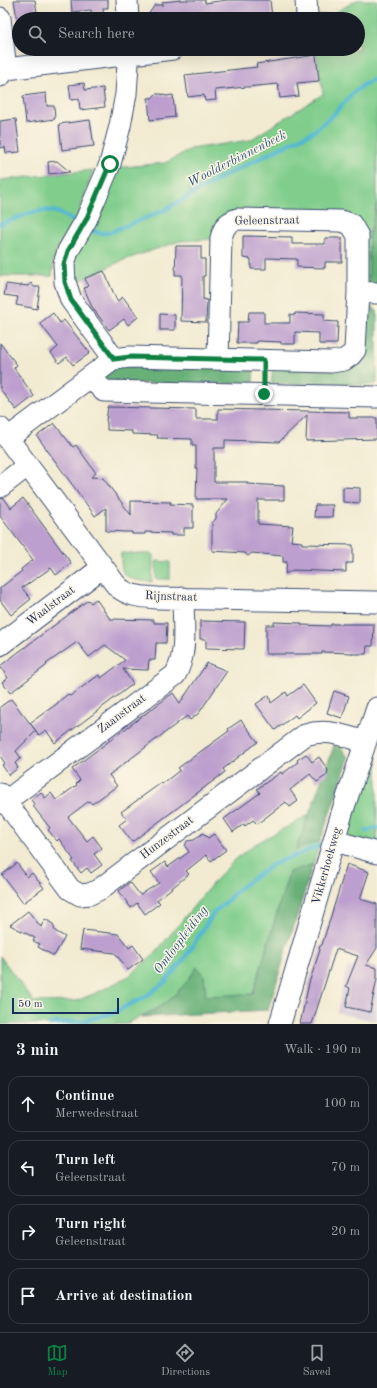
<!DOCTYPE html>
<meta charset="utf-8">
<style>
body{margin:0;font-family:"Old Standard TT",serif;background:#242831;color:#f1f3f6}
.scale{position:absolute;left:12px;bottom:10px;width:107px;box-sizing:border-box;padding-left:4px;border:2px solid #1b2f5e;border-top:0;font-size:11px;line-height:14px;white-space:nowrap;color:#1b2f5e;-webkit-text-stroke:3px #fcf5e5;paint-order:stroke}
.stop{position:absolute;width:12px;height:12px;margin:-9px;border:3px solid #0b8043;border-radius:50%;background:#fff}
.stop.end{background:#0b8043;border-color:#fff;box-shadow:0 1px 4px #0008}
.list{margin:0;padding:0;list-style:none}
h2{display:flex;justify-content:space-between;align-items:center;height:52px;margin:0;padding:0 16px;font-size:17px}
h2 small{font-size:13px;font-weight:400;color:#9ea1a6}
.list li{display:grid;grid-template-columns:26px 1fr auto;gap:12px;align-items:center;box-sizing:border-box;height:56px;margin:0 8px 8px;padding:0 8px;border:1px solid #363941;border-radius:12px}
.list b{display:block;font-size:15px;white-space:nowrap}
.list p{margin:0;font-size:13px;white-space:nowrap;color:#9ea1a6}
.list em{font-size:13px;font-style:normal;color:#9ea1a6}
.icon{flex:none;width:22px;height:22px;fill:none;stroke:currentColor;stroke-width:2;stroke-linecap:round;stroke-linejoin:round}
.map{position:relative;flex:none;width:377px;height:1024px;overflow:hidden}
.search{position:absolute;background:#171b24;box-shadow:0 4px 16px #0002;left:12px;right:12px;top:12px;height:44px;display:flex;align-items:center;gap:10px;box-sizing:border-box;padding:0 14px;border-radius:22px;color:#9ea1a6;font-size:15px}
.sheet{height:308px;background:#171b24}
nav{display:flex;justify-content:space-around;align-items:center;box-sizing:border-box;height:56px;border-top:1px solid #363941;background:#171b24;font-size:11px;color:#9ea1a6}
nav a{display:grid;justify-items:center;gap:2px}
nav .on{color:#0b8043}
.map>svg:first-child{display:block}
.industrial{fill:#cabfd6}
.green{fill:#80cd8c;stroke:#4e7e75}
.forest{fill:#68b078;stroke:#42706b}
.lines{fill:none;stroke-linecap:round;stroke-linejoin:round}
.stream{stroke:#53b9d2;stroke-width:4.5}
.building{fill:#bc9fce}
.minor-casing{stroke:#3b4b6f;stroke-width:23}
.minor{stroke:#fff;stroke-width:21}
.route{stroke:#0b8043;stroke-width:5}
.labels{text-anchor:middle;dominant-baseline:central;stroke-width:3;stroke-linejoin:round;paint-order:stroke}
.street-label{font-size:12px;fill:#1b2f5e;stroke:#fcf5e5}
.water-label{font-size:13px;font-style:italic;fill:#2c5881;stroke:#fcf5e5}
</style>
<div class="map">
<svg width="377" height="1024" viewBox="0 0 377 1024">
<rect width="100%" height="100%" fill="#fcf5e5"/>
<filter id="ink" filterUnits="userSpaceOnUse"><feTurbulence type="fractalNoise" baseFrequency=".025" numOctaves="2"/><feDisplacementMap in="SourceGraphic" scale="8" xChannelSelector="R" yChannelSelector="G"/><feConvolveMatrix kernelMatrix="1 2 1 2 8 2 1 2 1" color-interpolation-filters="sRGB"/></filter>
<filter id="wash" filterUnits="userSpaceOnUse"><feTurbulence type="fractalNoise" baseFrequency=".012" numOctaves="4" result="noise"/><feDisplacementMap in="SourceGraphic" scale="16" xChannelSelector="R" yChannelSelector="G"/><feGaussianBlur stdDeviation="0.9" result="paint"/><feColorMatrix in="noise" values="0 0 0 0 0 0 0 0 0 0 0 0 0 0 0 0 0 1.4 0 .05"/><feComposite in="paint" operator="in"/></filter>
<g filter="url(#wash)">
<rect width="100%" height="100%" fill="#f2ebd2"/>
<!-- industrial -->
<path class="industrial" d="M347,967L377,973V1021L337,1013Z"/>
<!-- green -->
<path class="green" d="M357,0H377V203L369,236V280L373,285L361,288L360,225L226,213L215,239L180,241L121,261L73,284L72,253L114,168L165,163L191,149L250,140L323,94L316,49H358V19H318V15L333,14Z
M93,170L79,213L67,232L55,253L52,276H0V180Z
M121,553L153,554L152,582C143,581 126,581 122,570C121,565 121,558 121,553Z
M156,561L170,562V579H156Z
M366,753L377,756V849L343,836Z
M309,815L296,849L320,841L313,864L289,873L253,994L206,997L204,976L197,967L187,982L165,1004L126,1024H0V956L34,1002L76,1001L96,993L129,976L155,953L217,878L236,859L255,844Z"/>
<!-- forest -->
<path class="forest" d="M377,203V286L373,285L369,280V236Z
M361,306L372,307L377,311V383L373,385L271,384L273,365L351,362Z
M122,364L254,365L253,384L116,383L100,378Z
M335,743L339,745L349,758L320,841L296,850Z
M313,864L268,1010L142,1017C168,1004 181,992 197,967L204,976L206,996L253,994L289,872Z"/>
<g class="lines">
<!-- stream -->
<path class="stream" d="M0,224C18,219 40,205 59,213C64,215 68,218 73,221
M93,231L99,233H108L163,211L220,178L313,132L334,114L355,91L368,82L377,79
M366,831L377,828
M50,1024L85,1021L115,1012L145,997L165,982L182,962L213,914L241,887L272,865L319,846"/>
</g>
<g id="blocks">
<!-- building -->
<path class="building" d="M14,0H35L38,19H17Z
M71,0H108V8H103L104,19H92L91,10L72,12Z
M181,0H205V3L227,0H270L272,17L256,19H145L155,5H163L162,2Z
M316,55L319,81L297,83L299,96L280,98L278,84L215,90L216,100L205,101L204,95L188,97L185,75L257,67L256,64Z
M84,83L85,90L103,88L105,107L80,110L79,99L71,100L69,85Z
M46,93L47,106H54L55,119L26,123L23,96Z
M156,94H161L166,96L173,95L175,117L150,120L148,98H152Z
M16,119L20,152L6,153L5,147L0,148V121Z
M90,120L94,146L62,150L59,124Z
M57,161L70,172L49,174L48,162Z
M243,236L292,237V244H325V238H342V262H325V268L297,267V259L266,258V269H251V259L243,258Z
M176,246H201V259H205V276H203V299L207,300L206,322L181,321L182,275H175Z
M104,271L117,301L123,297L138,317L128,325L124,319L109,330L92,307L84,288L88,287L85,278Z
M31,283L34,287H40L37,309L16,305L18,297L4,295L6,284L21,286V285L28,286Z
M249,312H264V323H290V314L295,315V313L324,314V321L338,322L337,344H319V333L295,332V344H281V342L257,341V343H237L238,322H248Z
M53,313L60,323L64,320L90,353L73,365L67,357L59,363L51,353L58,347L40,323Z
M160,314L175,315V330H160Z
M0,343L17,365L14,368L34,396L16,410L0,389Z
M108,407L196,409V419H218V409L349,412V418H377V439L306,441L307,415L279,442L225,440V448H214V482H247V484L284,486V500H258V524L293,526L291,541L302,542V544L353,545V563H346V572L293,570L285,574L287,562H283V556L252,553L248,556L245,553L212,551V522L216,519V514L228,499H196L197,468H196V445H192V439L157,438L158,435L132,434V431L107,430V422L106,421Z
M54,423L73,447L76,445L96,473L91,477L103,478L131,515V501L171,502L170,504L193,505V528H184V535H171V533L145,532V534H132V532H125L106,531V508L95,516L37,436Z
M343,487L360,488V503L343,502Z
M4,498L11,508L23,498L71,563L56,575L51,568L22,588L31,599L11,615L0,600V588L22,571L21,569L33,560L0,516V499Z
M315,505H333L332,517H314Z
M96,599L110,619L154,620V623H167L166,643H156L155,660H149L148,670L123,669L133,684L55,743L46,730L39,735L30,723L58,703V702L68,694L70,696L99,675L101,678L125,660L105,645L89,657L77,642L46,664L47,665L10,693L2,682L8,678L0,666L88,600L91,603Z
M200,621L245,622L244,649L206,648V639H200Z
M274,622L301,623V625L331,626V624H374L373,646H367L366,654H352V653L322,652V654H266V625H274Z
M207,663L227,671L199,713L190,720L187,716L109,775L117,786L92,804L89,801L68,817L87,841L93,836L102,848L94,854L102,865L91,873L87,868L81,873L72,861L74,860L59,839L57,841L48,830L50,828L33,806L35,805L31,800L41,792L45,798L51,793L56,800L77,785L76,784L80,780L72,769L173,693L180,703Z
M303,685L316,703L297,718L295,715L275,730L256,704L269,695L271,703L286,692L288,696Z
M334,691L349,696L342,718L327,713Z
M11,699L36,731L16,751L21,758L15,763L18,768L9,775L2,765L5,763L0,756V707Z
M241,720L258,742L223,769L225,772L132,842L119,825L127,819L121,812L161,783L162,784L180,770L178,768L229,731L228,729Z
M306,754L312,762L319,757L328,770L327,775L317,782L310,774L290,790L298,801L290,807L286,802L257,824L253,820L245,826L244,824L233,832L224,819L260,793L257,789L281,772L282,774L298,762L297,760Z
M203,833L208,838L214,834L226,850L211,861L206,855L186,871L189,874L157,900L160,903L145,914L137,903L131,908L119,891L130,882L140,895L159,883L151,872L165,862L168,867L189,852L185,846L187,841L194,840Z
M17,863L27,877L32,873L44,888L23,903L2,875Z
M347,864L369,872L360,899L377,904V948L366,965L377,968V979L370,1012L346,1007L350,988L346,986L358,956L336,949L312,1024H300L309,983L320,950L319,947L322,945Z
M28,911L41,927L45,919L53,924L55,931L65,937L54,956L38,947L40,944L33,941L35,938L10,925Z
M83,930L118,934L129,948L133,945L143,959L128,970L115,953L80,949Z"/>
</g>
</g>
<g filter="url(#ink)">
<use href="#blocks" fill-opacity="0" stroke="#3b4b6f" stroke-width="1"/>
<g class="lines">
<!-- minor casing -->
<g class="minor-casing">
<path id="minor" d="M127,0L128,19
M0,18L6,69
M306,19L307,15L306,0
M0,76L6,69L173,49
M358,292L377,293
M114,359L71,300L65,282L64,264L68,251L86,220L110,164L120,126L126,94L129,49
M90,377L104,391L377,397
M0,428L103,567C108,573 112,581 118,587C129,597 145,597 158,598L377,602
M8,438L114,359L130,357L331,362L344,360L351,355L355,350L358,292V236L351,224L341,221L237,219C226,223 224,227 221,238L218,359
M0,487L27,466
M0,645L103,567
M0,794L70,889L80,895L90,894L100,889L305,735C328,728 344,736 365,742
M6,801L175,675C188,654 183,623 183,598
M335,841L377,853
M280,1024L342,813L377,708"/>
</g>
<!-- minor -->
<use href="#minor" class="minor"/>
</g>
</g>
<g class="lines" filter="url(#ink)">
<!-- route -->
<path class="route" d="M110,164L86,220L68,251L64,264L65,282L71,300L114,359L130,357L264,360V394"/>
</g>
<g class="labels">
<!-- street labels -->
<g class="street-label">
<text transform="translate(267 221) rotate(-1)">Geleenstraat</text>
<text transform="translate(171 597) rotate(2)">Rijnstraat</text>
<text transform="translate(51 606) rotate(-37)">Waalstraat</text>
<text transform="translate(122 714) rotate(-37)">Zaanstraat</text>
<text transform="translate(167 838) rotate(-37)">Hunzestraat</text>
<text transform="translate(327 866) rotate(-74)">Vikkerhoekweg</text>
</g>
<!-- water labels -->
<g class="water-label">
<text transform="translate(237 159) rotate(-27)">Woolderbinnenbeek</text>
<text transform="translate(181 940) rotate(-53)">Omloopleiding</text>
</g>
</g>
</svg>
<div class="scale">50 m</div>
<div class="stop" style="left:110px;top:164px"></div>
<div class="stop end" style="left:264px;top:394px"></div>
<div class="search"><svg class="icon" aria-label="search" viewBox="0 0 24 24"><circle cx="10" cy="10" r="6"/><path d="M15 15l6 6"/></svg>Search here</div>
</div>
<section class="sheet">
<h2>3 min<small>Walk · 190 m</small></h2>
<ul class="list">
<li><svg class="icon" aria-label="ahead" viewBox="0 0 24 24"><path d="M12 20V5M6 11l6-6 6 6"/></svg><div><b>Continue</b><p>Merwedestraat</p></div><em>100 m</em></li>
<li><svg class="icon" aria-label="left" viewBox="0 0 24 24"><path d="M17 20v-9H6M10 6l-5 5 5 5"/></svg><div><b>Turn left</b><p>Geleenstraat</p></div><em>70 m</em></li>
<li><svg class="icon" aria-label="right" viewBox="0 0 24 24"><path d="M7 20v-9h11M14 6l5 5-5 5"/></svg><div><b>Turn right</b><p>Geleenstraat</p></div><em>20 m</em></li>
<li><svg class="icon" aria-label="arrive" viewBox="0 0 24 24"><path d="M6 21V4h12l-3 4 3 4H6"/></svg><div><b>Arrive at destination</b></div></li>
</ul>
</section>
<nav>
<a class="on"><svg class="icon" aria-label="map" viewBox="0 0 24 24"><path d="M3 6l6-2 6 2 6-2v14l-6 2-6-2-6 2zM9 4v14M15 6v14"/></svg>Map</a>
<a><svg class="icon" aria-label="directions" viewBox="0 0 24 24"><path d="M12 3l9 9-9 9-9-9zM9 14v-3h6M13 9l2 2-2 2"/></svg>Directions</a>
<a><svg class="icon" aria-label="saved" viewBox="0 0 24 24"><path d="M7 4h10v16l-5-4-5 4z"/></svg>Saved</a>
</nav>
